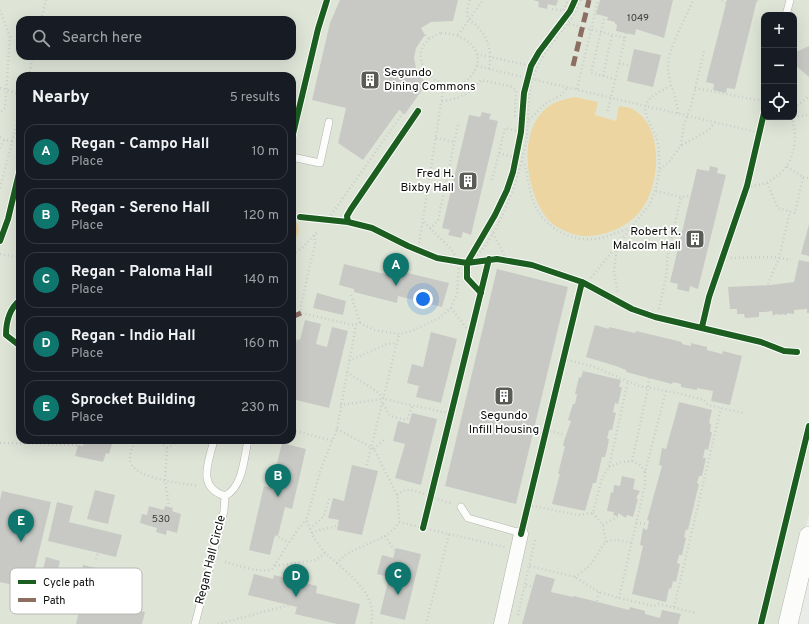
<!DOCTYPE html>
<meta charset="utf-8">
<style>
body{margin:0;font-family:Overpass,sans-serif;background:#20242c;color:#f1f3f6}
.controls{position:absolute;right:12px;top:12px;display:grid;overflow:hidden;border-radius:8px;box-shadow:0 4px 16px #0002}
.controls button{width:36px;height:36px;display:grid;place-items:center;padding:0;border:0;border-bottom:1px solid #363941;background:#171b24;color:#f1f3f6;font:20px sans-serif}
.you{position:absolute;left:423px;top:299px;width:14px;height:14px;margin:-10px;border:3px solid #fff;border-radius:50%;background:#1a73e8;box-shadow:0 0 0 6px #1a73e833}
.badge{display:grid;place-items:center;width:26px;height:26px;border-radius:50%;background:#0f766e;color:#fff;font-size:13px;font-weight:700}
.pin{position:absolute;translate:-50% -33px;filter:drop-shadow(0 1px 2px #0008)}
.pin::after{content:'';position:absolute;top:21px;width:14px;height:12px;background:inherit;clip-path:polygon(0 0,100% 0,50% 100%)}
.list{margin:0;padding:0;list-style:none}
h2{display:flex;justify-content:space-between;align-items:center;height:52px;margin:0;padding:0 16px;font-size:17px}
h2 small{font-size:13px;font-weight:400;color:#9ea1a6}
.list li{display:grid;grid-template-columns:26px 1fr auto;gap:12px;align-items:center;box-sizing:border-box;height:56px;margin:0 8px 8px;padding:0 8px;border:1px solid #363941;border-radius:12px}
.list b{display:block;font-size:15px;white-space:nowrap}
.list p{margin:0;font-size:13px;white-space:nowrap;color:#9ea1a6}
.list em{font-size:13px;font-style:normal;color:#9ea1a6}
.icon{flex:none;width:22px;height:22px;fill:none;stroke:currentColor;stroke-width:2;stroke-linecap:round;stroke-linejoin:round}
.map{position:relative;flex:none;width:809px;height:624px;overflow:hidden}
.search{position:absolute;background:#171b24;box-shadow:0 4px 16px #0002;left:16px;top:16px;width:280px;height:44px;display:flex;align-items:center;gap:10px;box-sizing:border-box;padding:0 14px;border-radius:12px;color:#9ea1a6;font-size:15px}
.panel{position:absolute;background:#171b24;box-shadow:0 4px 16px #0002;left:16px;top:72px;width:280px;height:372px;border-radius:12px}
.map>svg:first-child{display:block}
.built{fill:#dee5d7;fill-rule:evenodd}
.green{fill:#edd5a2}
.building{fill:#c8c9c4}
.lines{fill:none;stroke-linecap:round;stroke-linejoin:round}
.lane-casing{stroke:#b1b3ae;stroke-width:8}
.street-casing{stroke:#b1b3ae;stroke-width:15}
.secondary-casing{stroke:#b1b3ae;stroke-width:20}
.path{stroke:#cbccc9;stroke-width:2.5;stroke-dasharray:1 3;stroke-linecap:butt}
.lane{stroke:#fcfcfb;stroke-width:7}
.street{stroke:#fcfcfb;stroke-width:14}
.secondary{stroke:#fcfcfb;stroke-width:19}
.quiet{stroke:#8d6e63;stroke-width:5;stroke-dasharray:10 5;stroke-linecap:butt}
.cycleway-casing{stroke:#fff;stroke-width:8}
.cycleway{stroke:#1b5e20;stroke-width:6}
.labels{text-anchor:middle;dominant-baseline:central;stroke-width:3.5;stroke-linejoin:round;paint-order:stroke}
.number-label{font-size:10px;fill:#3a3c38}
.poi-label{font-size:12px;fill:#0b0d09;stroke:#fff;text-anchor:end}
.street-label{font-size:12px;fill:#0b0d09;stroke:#fff}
.key{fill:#fff;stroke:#b6b6b5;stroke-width:1}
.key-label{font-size:11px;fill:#0b0d09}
</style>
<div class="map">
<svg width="809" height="624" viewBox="0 0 809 624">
<rect width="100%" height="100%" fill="#eaede7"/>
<!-- built -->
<path class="built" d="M0,0H809V515L782,624H0ZM764,15H794V117H764ZM20,20H292V56H20ZM20,76H292V440H20Z"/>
<!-- green -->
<path class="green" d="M575,97L598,102L595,115L616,121L619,106C624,107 630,107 634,110C663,127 660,179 645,204C633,225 607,237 583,236C571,235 553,227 546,217C525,189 517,129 549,106C556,101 566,99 575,97Z
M292,218C301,224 301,235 292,242Z"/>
<!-- building -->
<path class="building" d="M340,0H458L453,21L431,22L421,28L425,35L416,48L414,58L416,68L420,77L427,83L405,114L399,110L363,160L338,143L346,108L312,100L330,23Z
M533,0H558L556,6L548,4L547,9L538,7L539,2Z
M600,0H673L664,38L636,29L635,35L616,31L617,25L615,24V22L607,20L608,17L596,14Z
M727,0H757L735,89L727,88L726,93L713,90L714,84L706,82Z
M809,46V77L794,64V53Z
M634,49L661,55L653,87L627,81Z
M482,112L491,114L489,119L498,121L471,235L463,232L461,238L448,235L450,230L442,228L469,115L480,117Z
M710,166L718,168L717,173L726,175L698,289L690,286L689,292L677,289L678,284L670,282L697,169L709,171Z
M809,224V256L801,254Z
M799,260L809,262V313H807V309L794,310V314L787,313V315L781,314L782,315L776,314L773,316L772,311L765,312H759V317L745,318L744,314H737V309H730L728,287L771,285L794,282Z
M344,264L389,275L391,269L449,283L442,307L398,296L397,303L354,292V289L339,285Z
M497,269L568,287L516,504L445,486Z
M317,293L346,301L343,315L313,308Z
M305,320L321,324L316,344L327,347L332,327L348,331L329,408L292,399V359L297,339L300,340Z
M595,325L609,329V327L635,333L636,331L682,342V344L691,346V343L707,347V350L722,354L723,351L742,356L730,405L711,401L713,391L697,388V390L681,387V384L673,382L672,384L626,372V370L616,366L586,357Z
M431,332L457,339L441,403L416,397L419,386L407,383L412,364L423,367Z
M583,371L621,380L619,387H622L618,404L615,403L613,412L616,413L612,430H609L608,435L607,438L609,439L607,450L605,457H602L596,483H593L585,511L552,504L559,477L560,474H558L565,446H563L564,441L571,421L568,420L573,404H575L577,394H575L579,377L581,378Z
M679,402L712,410L709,423L711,424L710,432H712L708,450L705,449L703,458H706L702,476H699L697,483L699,484L688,530L686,529L684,537L686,538L682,555H679L677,563L680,564L676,582L673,581L671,589L669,588L666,602L632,594L643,546L640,545L643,528L647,530L649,521L647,520L662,466L659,465L662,448L666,449Z
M412,413L437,419L421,485L395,478L405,444L393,441L398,421L409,424Z
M84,440H108V443L112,444L109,454L106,453L103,462L75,456L78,445L83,446Z
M282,443L306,449L292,509L285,507L278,536L275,535L270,555L249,550L264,486L271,488Z
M352,465L378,471L362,535L337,530L339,520L328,518L333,498L344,501Z
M622,476L635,479L633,489L640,491L636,498L638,499L633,517L627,515L626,518L618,513V516L613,515L614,512L607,511L611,492L613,493L614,485L620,486Z
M95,490L115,495L108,524L87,519Z
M2,491L51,502L30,589L0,582V500Z
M57,502L73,506L69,522L122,535L116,557L48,541Z
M149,506L164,510L165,506L173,508L172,511L181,514L177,533L167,530L166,535L156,532L157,528L140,523L142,514L147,515Z
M396,548L421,554L405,620L380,614L389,577L377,574L382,555L393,558Z
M46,557L60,561L51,599L37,596Z
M83,565L123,574L115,605L145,612L142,624H76L85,587L78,585Z
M254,574L273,579L274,575L317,586L316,593L360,604L355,624H337L295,614L297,607L248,595Z
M536,574L555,579L551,592L573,597L574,596L629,610L630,607L645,611V614L660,618L662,610L681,614L678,624H522Z"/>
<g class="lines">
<!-- lane casing -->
<g class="lane-casing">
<path id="lane" d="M786,15L790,0
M292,157L320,163L329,122
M214,440C209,461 196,487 225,496C243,487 244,458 248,440
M461,507L468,518L514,531L521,534
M195,624L224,511L225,496"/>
</g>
<!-- street casing -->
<g class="street-casing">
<path id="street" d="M501,624L521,534"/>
</g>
<!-- secondary casing -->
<g class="secondary-casing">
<path id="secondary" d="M788,624L809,536"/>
</g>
<!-- path -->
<path class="path" d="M470,0C468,6 466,12 468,18C470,22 474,23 477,26C489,39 492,53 489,69
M722,0L726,3
M757,1L758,0
M552,9L563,11L568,0
M0,10L10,37L5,108L0,113
M604,19L591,73L615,79
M41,20L46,0
M569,24L625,38L607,114
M441,33C465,33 490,52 471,76C446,108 391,51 441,33Z
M425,35L430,39
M458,35L483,0
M625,38L626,33
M477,54L531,66
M619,63L630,66
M477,66L760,133
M29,76L33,56
M603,76L612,35
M0,88L20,94
M695,88L757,100H764
M577,89L598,0
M442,101C458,99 471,94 481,80L513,87L516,90L515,116L521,120
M794,108L809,96
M678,113C677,98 670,86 668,71C666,50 686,19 693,0
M794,117L807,115
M529,120L546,103L561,95L568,87
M0,137L4,140L13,141
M436,138L454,142
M682,145L709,130L715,122
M0,148L4,140
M499,153L505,128L521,132
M522,161L525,165C528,177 529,190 533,201C542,226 569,242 595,239C607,238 619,231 630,228
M660,169L669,162L681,145L684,124L691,106L704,51
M803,177L809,178
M492,180L499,153L516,158
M767,183L778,208L795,213L803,177L786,166
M747,186C784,187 804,149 791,117
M0,188L20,112
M656,191L681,197L691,196
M331,215L429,76
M489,226L507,260
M430,229L438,220L458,125
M314,235L315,244L301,305V313L353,325L360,323L374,330L399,334L412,331L439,318L451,308L457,293L459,262L452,250L423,221
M617,247L614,272L618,294
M418,251L444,84
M0,254L20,258
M292,254C306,248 308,239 319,231
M477,255C501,232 523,167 527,135C529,114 527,91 535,72C546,45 569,28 581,0
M731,258L773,257L791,260
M591,278L650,204C659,183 662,163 657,140C654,129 643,116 646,105C650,95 662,91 670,86
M768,284L779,258L790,211
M351,295L360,323
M451,308L471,334
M659,309L667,272V259L681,197
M563,359L592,366L639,386L677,393L704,400L708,405L743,413
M349,361L387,344L396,343
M347,372L379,393L384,399L452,414
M383,404L390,416L406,420L408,418L412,406
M340,405L383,399
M337,429L374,449L397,495L399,513V522L394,529L385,536L346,554L337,563L325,553L314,538L306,520L322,466L337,429L356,325
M292,430L333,441
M546,430L565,435
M139,440C133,445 130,450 130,459C130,479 182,483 198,486
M157,440L167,448L165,480L169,507
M0,443L80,445
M167,448L181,440
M374,449L386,438
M632,461L640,465L645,472L666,391
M609,467L622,462L632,461L648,388L649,378
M366,469L399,334
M397,495L405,490H413L452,504
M528,505L578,515L593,513L602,478L609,467L628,381
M593,513L603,525L606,542
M399,522L449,534L426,624
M636,523L648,524
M603,525L618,516
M310,529L324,516L329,499
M312,533L319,530L334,527L339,523
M449,534L505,547
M275,535L289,543
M385,536L395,551
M96,559L98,552
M225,562C237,565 262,574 272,569L298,529L306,520
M337,563C355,580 377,596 371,624
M275,566L316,560L325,553
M530,566L575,577L599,592L619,598L654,606L659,604L696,613
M575,577C579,573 586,570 590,565C607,544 599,535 632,543
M526,585L533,587
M54,586L66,590
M619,598L645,485V472
M597,601L599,592
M674,607L721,408
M518,615L535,540
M218,624L289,605"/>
<!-- lane -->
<use href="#lane" class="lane"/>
<!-- street -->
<use href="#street" class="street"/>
<!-- secondary -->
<use href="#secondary" class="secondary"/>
<!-- quiet -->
<path class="quiet" d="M573,66L589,0
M292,317L301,313"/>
<!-- cycleway casing -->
<g class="cycleway-casing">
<path id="cycleway" d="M292,138L318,29L327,0
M300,217L348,222L372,228L408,246L437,258L467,263L497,259L532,265L582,282L632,309L655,317L761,342L784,351L797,352
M348,222L347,216L351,209L418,111
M0,241L8,219L20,169
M481,293L467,278V263L495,215L507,190L513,172L521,132L524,93L531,66L539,52L570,11L575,0
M20,300C9,309 6,322 6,335L20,346
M702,327L709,297L747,186L764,113
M423,528L489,259
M521,534L582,282
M761,624L809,426"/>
</g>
<!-- cycleway -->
<use href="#cycleway" class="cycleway"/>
</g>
<!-- icons -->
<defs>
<g id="building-square" transform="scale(1)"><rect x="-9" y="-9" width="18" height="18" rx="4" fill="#595b57" stroke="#fff"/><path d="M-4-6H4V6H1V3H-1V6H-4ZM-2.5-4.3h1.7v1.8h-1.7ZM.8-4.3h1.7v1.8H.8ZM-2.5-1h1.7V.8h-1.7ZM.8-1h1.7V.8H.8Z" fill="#fff"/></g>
</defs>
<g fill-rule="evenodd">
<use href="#building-square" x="370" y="80"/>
<use href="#building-square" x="468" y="181"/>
<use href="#building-square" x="695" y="239"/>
<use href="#building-square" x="504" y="396"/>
</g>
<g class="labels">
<!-- number labels -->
<g class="number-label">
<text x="638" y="18">1049</text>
<text x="161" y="519">530</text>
</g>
<!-- poi labels -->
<g class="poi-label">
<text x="384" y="73" text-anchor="start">Segundo<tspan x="384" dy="14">Dining Commons</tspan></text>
<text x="454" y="174">Fred H.<tspan x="454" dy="14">Bixby Hall</tspan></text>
<text x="681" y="232">Robert K.<tspan x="681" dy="14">Malcolm Hall</tspan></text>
<text x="504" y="416" text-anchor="middle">Segundo<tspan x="504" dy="14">Infill Housing</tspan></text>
</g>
<!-- street labels -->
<g class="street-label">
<text transform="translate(211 560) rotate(-76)">Regan Hall Circle</text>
</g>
</g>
<!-- legend -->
<rect x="10" y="568" width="132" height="46" rx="6" class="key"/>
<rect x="18" y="580" width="18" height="4" fill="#1b5e20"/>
<rect x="18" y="598" width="18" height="4" fill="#8d6e63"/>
<g class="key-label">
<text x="43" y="586">Cycle path</text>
<text x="43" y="604">Path</text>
</g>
</svg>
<div class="controls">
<button>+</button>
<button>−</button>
<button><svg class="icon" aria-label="locate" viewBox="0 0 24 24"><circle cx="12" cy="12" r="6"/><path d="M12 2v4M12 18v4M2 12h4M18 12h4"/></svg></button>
</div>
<div class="you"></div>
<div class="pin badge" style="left:396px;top:286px">A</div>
<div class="pin badge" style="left:278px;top:497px">B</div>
<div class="pin badge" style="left:398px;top:595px">C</div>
<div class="pin badge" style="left:296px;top:597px">D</div>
<div class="pin badge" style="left:21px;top:542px">E</div>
<div class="search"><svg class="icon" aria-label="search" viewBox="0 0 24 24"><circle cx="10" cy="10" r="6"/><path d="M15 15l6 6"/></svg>Search here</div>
<section class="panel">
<h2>Nearby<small>5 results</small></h2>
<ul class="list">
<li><span class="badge">A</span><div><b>Regan - Campo Hall</b><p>Place</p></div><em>10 m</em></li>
<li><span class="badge">B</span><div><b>Regan - Sereno Hall</b><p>Place</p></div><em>120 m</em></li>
<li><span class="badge">C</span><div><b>Regan - Paloma Hall</b><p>Place</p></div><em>140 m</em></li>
<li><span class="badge">D</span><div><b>Regan - Indio Hall</b><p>Place</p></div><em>160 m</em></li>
<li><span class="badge">E</span><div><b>Sprocket Building</b><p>Place</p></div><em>230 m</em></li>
</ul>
</section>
</div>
